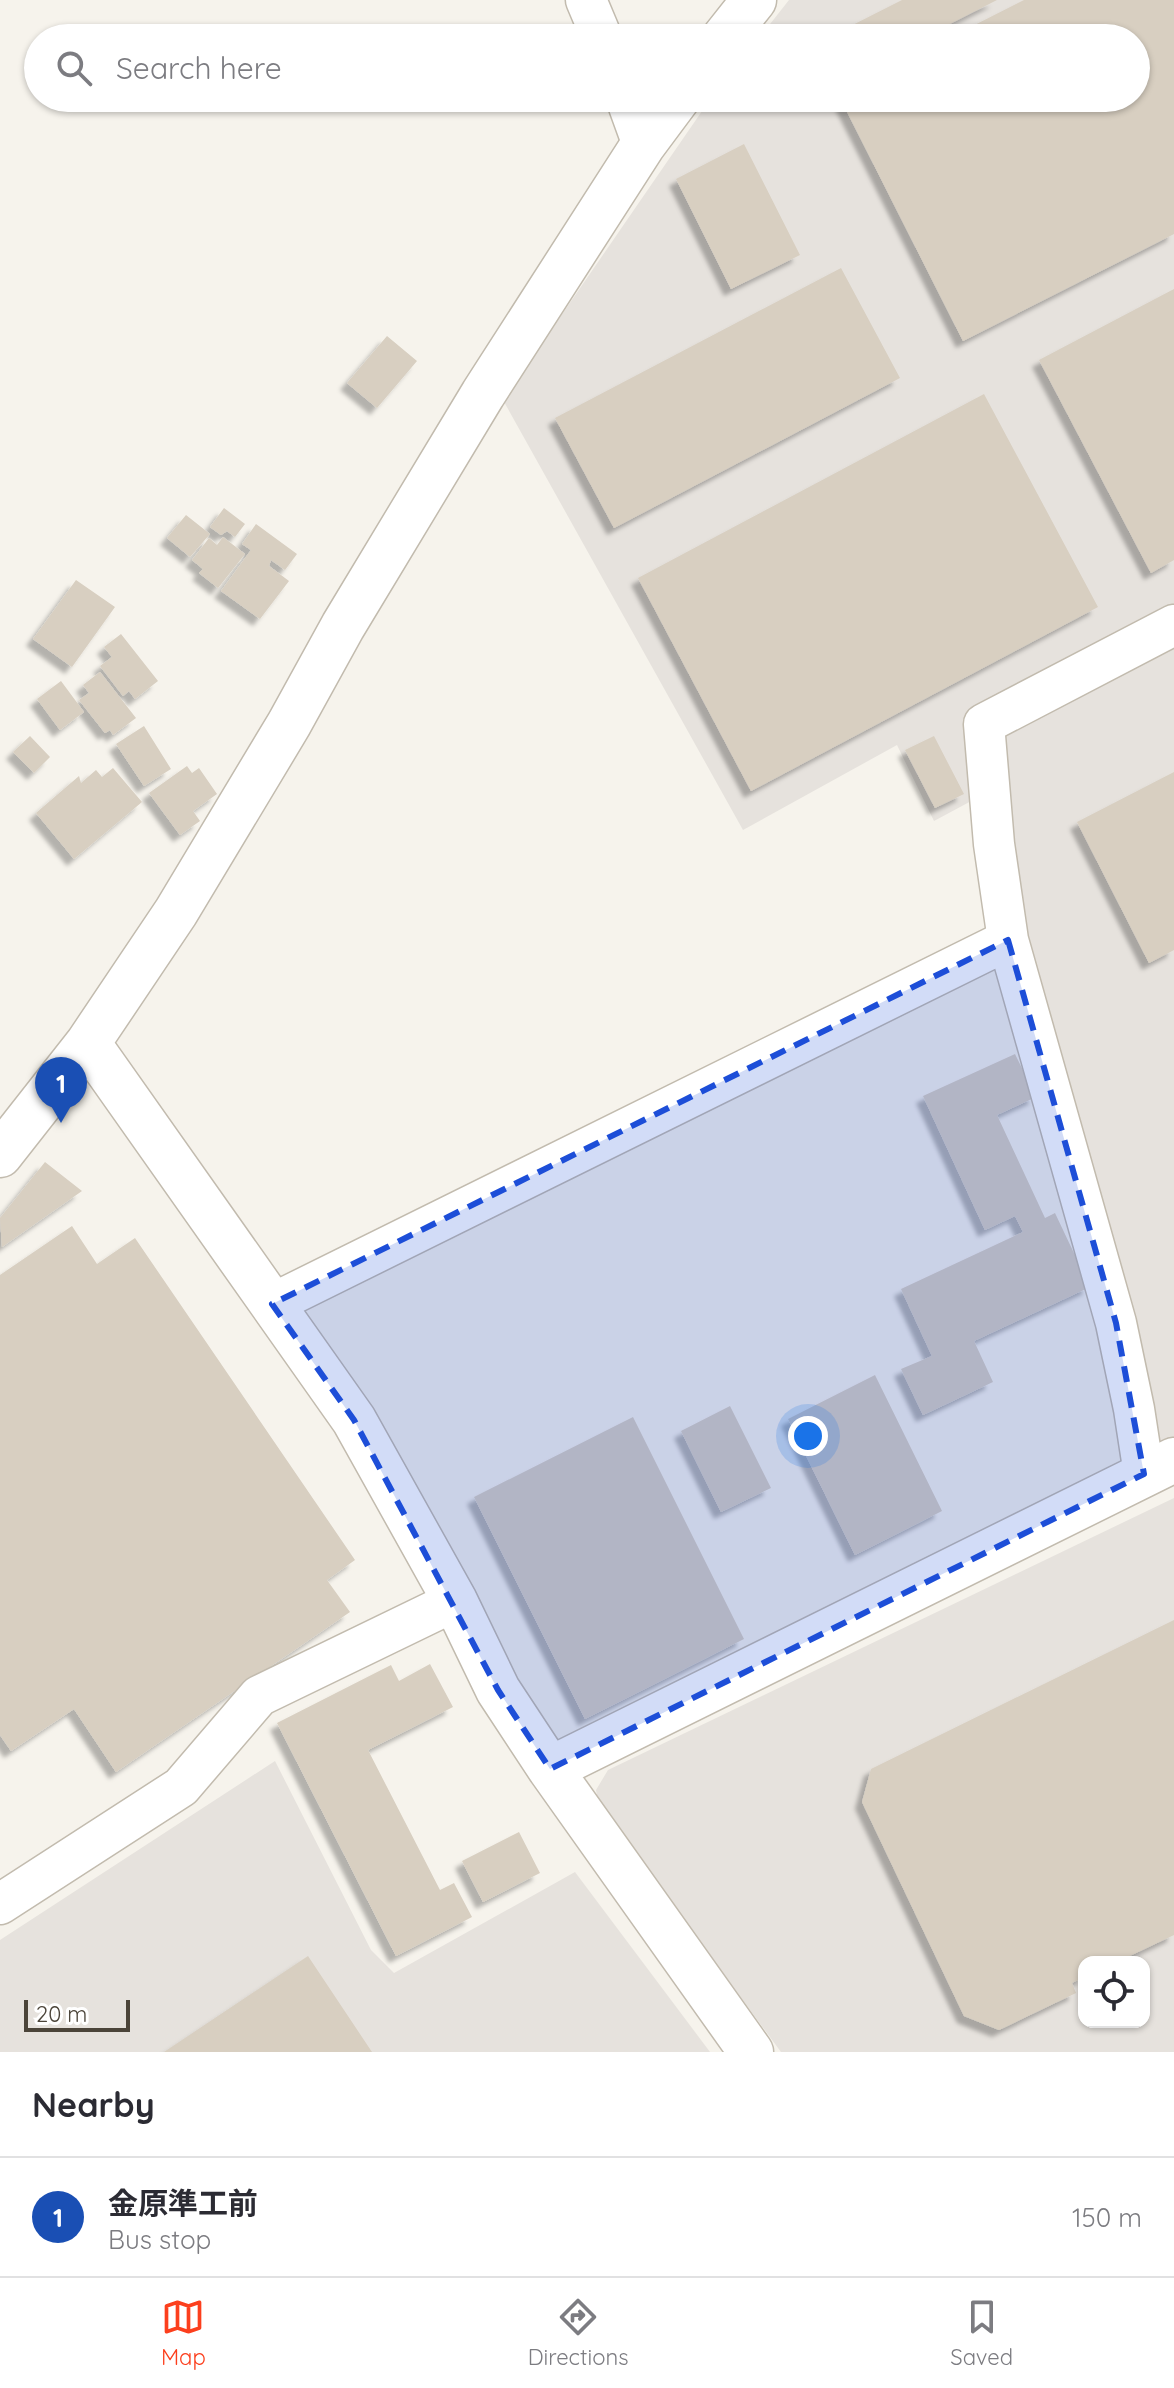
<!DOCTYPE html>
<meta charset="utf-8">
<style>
body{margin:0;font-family:Quicksand,"Noto Sans JP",sans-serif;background:#f2f2f3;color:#2b2b33}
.controls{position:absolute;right:24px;bottom:24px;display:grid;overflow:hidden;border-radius:16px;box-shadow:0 2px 6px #0004}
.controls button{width:72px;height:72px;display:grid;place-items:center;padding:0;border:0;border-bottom:2px solid #e1e1e2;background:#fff;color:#2b2b33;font:40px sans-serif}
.scale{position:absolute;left:24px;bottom:20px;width:106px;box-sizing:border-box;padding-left:8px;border:4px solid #4b4439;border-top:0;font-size:22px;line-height:28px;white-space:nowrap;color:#4b4439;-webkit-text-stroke:6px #fff;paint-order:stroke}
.you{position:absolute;left:808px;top:1436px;width:28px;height:28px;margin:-20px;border:6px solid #fff;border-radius:50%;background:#1a73e8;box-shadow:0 0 0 12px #1a73e833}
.badge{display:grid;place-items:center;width:52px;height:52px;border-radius:50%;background:#fc3f1d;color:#fff;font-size:26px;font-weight:700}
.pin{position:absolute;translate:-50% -66px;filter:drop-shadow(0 2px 4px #0008)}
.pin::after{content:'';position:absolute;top:42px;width:28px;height:24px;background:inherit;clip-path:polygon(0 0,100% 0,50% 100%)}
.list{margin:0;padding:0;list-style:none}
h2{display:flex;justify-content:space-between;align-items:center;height:104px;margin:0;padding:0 32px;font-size:34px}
h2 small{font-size:26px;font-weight:400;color:#7c7c81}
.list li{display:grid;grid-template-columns:52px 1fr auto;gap:24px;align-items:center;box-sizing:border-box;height:120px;padding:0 32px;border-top:2px solid #e1e1e2}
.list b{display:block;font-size:30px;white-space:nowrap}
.list p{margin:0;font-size:26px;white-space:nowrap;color:#7c7c81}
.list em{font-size:26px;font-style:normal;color:#7c7c81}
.icon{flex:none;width:44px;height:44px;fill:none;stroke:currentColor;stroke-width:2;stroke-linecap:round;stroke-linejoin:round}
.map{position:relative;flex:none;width:1174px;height:2052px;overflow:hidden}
.search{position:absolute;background:#fff;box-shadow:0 2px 6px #0004;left:24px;right:24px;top:24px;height:88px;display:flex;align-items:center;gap:20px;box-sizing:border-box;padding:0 28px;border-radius:44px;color:#7c7c81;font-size:30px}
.sheet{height:224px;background:#fff}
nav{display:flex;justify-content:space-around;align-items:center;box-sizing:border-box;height:112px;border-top:2px solid #e1e1e2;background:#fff;font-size:22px;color:#7c7c81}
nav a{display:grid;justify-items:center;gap:4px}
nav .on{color:#fc3f1d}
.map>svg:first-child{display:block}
.industrial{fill:#e6e2dd;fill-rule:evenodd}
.building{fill:#d8cfc1;filter:url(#shadow)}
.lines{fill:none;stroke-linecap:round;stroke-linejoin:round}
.minor-casing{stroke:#c2bbae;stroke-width:43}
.tertiary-casing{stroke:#c2bbae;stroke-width:47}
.minor{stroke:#fff;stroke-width:40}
.tertiary{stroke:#fff;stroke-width:44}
.marked{fill:#1d4ed8;fill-opacity:0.2;stroke:#1d4ed8;stroke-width:6;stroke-dasharray:16 10;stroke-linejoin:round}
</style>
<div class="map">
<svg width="1174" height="2052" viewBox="0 0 1174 2052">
<defs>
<filter id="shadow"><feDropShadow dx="-7" dy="7" stdDeviation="2" flood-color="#0004"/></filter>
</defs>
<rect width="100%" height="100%" fill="#f6f3ec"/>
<!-- industrial -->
<path class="industrial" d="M789,0H1174V609L969,717L975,799L934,821L897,745L743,830L503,400L711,98H1136V38H759Z
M1174,639V1446L1156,1455L1016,915L1003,728Z
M1174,1498V2052H781L599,1805L596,1790L608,1770ZM1084,1962H1144V2022H1084Z
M275,1761L371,1950L394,1973L575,1872L710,2052H0V1940Z"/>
<!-- building -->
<path class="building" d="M902,0H997L922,38H827Z
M1024,0H1174V234L963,341L840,98H1136V38H949Z
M744,144L800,255L731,289L676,179Z
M841,268L900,378L614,528L555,418Z
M1174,289V560L1151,573L1039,360Z
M387,336L417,361L377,408L347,383Z
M984,394L1098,607L751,791L638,578Z
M224,508L245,524L235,537L227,531L221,535L210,527Z
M186,515L210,534L190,557L167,538Z
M256,524L297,554L285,570L271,560L269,566L289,581L260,619L221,591L251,550L242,544Z
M223,537L245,554L218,588L199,573L203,569L192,560L209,538L217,545Z
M76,580L115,607L72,667L33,639Z
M121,634L158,681L135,699L129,691L123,696L100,666L112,657L104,647Z
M100,672L136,718L113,735L110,730L105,733L79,700L89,693L83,685Z
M61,681L84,712L60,730L37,699Z
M144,726L171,769L144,786L116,744Z
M30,736L50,757L34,773L13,752Z
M934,736L964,794L935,808L905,750Z
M187,766L192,773L199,768L217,794L193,811L200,821L180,835L149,793Z
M113,768L142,802L74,859L36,813L79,776L81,783L96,770L102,777Z
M1174,772V950L1149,963L1077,822Z
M1015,1054L1036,1097L997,1115L1045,1218L1055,1213L1090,1287L974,1341L993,1382L923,1415L901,1369L932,1356L901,1289L1023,1232L1015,1216L985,1230L923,1096Z
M45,1162L82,1191L2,1247L0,1218Z
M72,1226L97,1264L135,1238L355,1560L327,1580L350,1612L116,1772L74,1709L11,1751L0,1735V1275Z
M875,1375L942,1511L855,1555L788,1419Z
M730,1406L771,1488L721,1512L681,1431Z
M633,1417L744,1639L585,1719L474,1497Z
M1174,1620V1935L1117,1962H1084V1977L1072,1983L1076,1993L999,2030L964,2016L862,1802L871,1769Z
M430,1664L453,1707L368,1750L440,1890L454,1883L472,1917L396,1956L277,1723L391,1665L399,1681Z
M519,1832L540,1873L483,1902L462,1861Z
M308,1956L372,2052H164Z"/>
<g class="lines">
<!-- minor casing -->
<g class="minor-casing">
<path id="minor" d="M586,0L602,38
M626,98L643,145
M272,1304L1008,940
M1144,1474L1134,1409L1116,1323L1008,940L994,844L984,724L1174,625
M0,1904L181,1787L259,1696L455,1601"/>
</g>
<!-- tertiary casing -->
<g class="tertiary-casing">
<path id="tertiary" d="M724,38L754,0
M88,1043L354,1420L455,1601L498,1690L550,1769L751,2052
M0,1155L88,1043L176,912L289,724L343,626L483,394L643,145L678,98
M550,1769L1174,1460"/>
</g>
<!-- minor -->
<use href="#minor" class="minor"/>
<!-- tertiary -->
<use href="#tertiary" class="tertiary"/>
</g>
<!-- marked area -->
<path class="marked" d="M1008,940L1116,1323L1144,1474L550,1769L498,1690L354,1420L272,1304Z"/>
</svg>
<div class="controls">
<button><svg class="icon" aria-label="locate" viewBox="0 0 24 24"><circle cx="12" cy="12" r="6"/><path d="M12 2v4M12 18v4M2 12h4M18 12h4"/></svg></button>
</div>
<div class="scale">20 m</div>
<div class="you"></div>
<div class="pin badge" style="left:61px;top:1123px;background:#1a4fb4">1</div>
<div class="search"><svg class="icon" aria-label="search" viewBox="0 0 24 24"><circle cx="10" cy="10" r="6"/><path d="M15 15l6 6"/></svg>Search here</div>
</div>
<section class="sheet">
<h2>Nearby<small></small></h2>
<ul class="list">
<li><span class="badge" style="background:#1a4fb4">1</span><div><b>金原準工前</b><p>Bus stop</p></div><em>150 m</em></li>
</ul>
</section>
<nav>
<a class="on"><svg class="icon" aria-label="map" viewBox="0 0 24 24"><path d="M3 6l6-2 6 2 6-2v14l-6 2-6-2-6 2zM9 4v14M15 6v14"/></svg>Map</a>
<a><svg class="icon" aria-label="directions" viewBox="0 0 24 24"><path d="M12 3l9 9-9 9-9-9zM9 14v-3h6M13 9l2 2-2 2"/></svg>Directions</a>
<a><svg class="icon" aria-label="saved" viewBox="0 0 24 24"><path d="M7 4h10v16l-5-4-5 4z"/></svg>Saved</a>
</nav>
